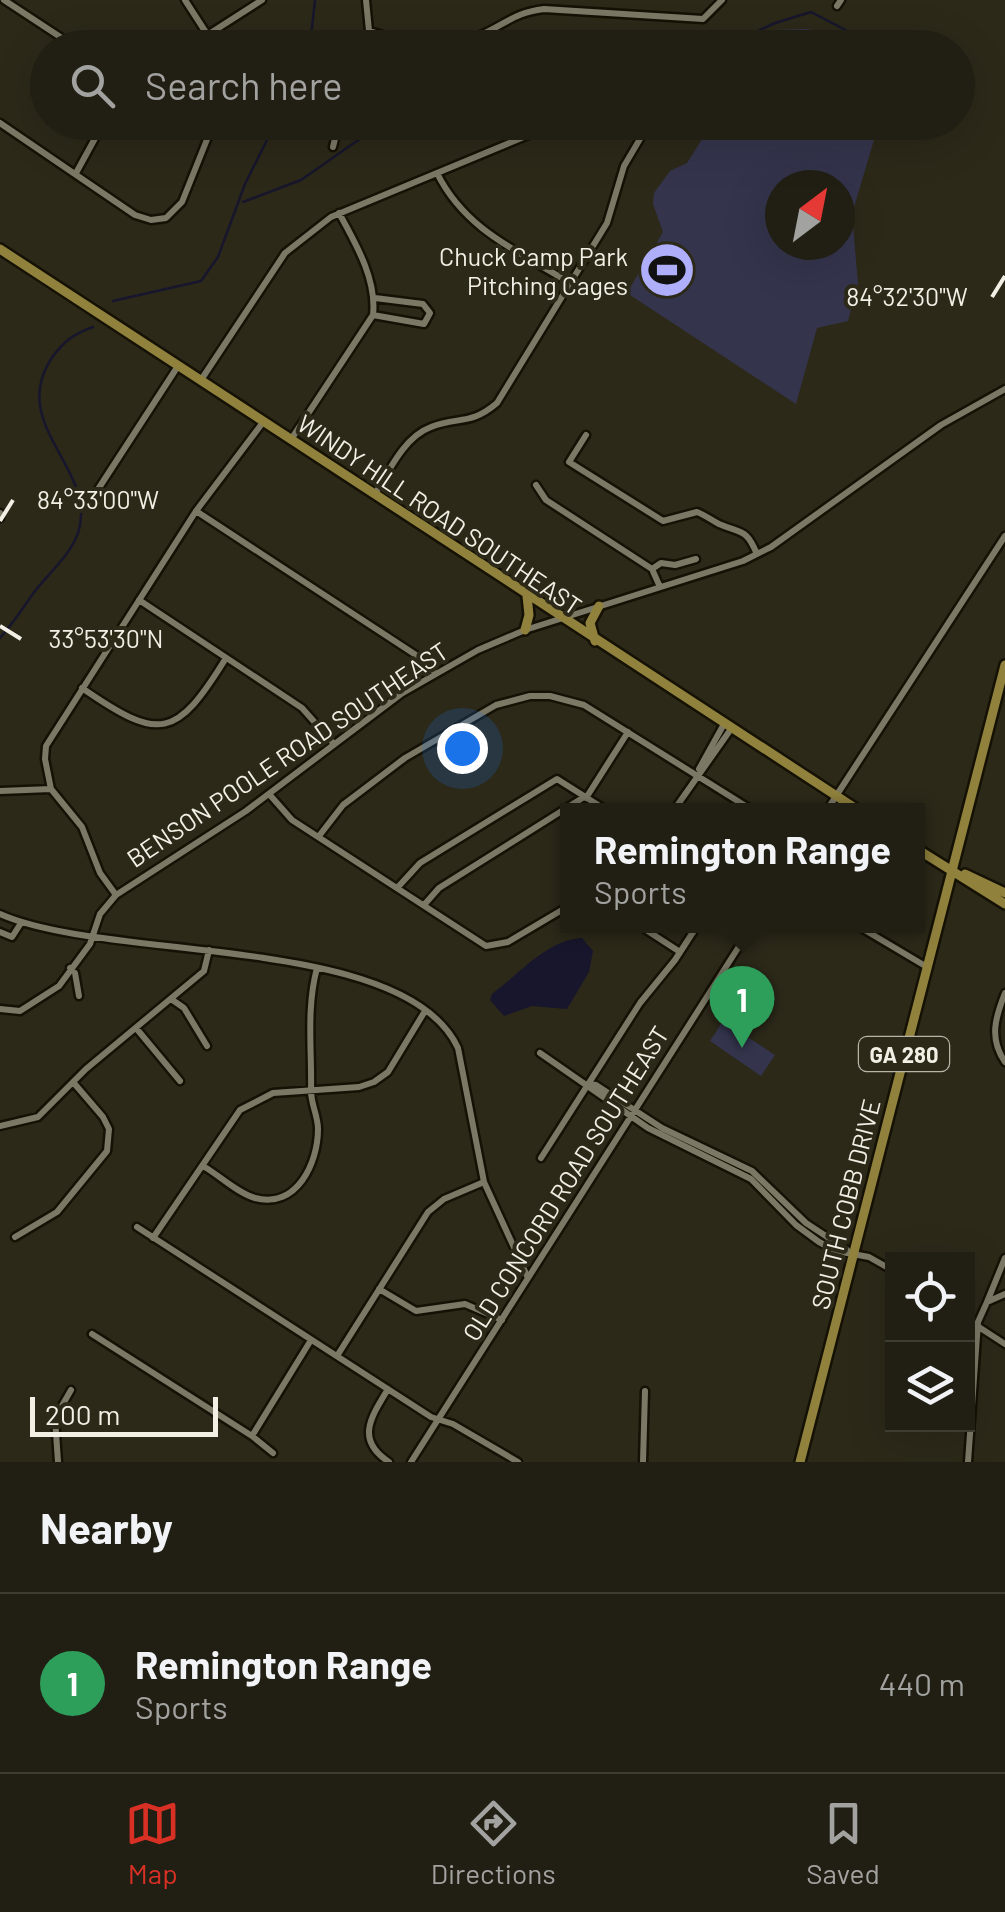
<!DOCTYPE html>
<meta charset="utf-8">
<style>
body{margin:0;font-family:Barlow,sans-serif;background:#29271c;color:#f1f3f6}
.controls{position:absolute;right:30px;bottom:30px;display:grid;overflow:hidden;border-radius:0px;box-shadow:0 10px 40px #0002}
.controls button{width:90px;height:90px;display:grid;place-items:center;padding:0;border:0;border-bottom:2px solid #3e3d33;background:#211f13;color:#f1f3f6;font:50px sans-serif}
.compass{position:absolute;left:765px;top:170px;width:90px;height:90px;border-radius:50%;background:#211f13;box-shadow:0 10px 40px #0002;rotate:32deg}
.scale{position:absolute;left:30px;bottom:25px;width:188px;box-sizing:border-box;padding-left:10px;border:5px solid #f2f0e5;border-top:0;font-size:28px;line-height:35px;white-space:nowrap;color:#f2f0e5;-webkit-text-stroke:8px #2c2919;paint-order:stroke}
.you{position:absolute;left:462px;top:748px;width:35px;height:35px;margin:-25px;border:8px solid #fff;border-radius:50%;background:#1a73e8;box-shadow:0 0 0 15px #1a73e833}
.badge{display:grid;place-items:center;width:65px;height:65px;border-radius:50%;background:#d93025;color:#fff;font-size:32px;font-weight:700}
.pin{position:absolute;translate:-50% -82px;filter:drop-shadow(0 2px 5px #0008)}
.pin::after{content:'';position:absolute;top:52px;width:35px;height:30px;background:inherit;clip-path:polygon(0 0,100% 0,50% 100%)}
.popup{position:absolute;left:560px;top:803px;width:365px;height:130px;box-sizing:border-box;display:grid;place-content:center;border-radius:0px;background:#211f13;filter:drop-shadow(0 2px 8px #0005);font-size:32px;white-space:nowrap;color:#a2a2a0}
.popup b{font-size:38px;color:#f1f3f6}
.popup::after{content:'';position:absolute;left:50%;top:100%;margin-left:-20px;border:20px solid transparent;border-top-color:#211f13}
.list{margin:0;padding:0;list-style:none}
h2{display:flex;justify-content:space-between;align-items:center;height:130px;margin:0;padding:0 40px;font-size:42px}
h2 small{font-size:32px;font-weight:400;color:#a2a2a0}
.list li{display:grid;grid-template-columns:65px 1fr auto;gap:30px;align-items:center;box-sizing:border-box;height:180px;padding:0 40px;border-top:2px solid #3e3d33}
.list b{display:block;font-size:38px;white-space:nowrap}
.list p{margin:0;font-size:32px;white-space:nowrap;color:#a2a2a0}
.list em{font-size:32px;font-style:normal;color:#a2a2a0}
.icon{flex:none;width:55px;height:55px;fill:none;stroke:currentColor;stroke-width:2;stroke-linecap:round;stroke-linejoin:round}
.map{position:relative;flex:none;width:1005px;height:1462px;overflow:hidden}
.search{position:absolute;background:#211f13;box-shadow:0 10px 40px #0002;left:30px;right:30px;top:30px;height:110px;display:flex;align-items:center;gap:25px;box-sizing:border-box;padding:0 35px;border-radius:55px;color:#a2a2a0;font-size:38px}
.sheet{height:310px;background:#211f13}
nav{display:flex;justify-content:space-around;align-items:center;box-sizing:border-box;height:140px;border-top:2px solid #3e3d33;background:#211f13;font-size:28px;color:#a2a2a0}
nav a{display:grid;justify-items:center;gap:5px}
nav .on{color:#d93025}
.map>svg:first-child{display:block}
.green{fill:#34344d;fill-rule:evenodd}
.water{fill:#17162c}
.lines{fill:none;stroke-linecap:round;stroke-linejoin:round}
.stream{stroke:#17162c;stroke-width:2.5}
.minor-casing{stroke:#151104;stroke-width:11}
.major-casing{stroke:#151104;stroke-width:14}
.minor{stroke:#7c7866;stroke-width:6}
.major{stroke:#90823d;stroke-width:9}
.ticks{fill:none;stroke:#f2f0e5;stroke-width:4}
.labels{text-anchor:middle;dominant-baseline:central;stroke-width:8;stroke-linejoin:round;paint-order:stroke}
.shield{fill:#2c2919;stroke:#b7b4a8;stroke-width:2.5}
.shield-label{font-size:22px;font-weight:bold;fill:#f2f0e5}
.poi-label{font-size:25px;fill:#f2f0e5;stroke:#2c2919;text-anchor:end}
.street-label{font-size:25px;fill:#f2f0e5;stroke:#2c2919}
.ticks-label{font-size:25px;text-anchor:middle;fill:#f2f0e5;stroke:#2c2919;stroke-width:8;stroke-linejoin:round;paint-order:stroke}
</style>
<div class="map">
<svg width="1005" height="1462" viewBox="0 0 1005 1462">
<rect width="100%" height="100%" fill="#2c2919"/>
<!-- green -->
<path class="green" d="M807,29L838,36L862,47H761L772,30Z
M713,122L879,123L852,214L858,284L848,321L817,328L796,404L627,293L663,232L653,204L654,193L670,171L687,163ZM780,185H840V245H780Z
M723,1021L775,1055L761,1076L710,1041Z"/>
<!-- water -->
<path class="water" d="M582,938L593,951L589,972L567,1009L532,1006L504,1016L490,1000L492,994C518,975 548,939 582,938Z"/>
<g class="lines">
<!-- stream -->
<path class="stream" d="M305,48L312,28L315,0
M700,48L743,38L775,23L811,12L880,48
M243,202L301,180L384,122
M113,301L201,281L218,257L245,184L276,122
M0,638C12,624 22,610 32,595C46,575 69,558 78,533C99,470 8,426 51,359C63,342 73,334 93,327"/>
<!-- minor casing -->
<g class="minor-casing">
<path id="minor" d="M4,0L77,48
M185,0L216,48
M837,6L841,0
M369,31C414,44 441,53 485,33C510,21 515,13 544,9L703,19L722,0
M209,34L262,0
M364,48L369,31L366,0
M0,123L135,215L151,220L166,218L182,202L214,122
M333,147L339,122
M76,173L104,122
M437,173C465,230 518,251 570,283
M373,315L424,324L430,313L423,304L375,298
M201,380L285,253L331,217L548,127H607L641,137
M586,435L569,462L663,521L697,512C705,515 711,520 719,524C742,534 746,528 757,554
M292,438L373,315C377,280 356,244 339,213
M536,485L546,500L652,569L660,587
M375,494C389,471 404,437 431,427C458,416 470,426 497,403L607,223L624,166L650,122
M93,497L178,366
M196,511L422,659L435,673
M0,513V518
M652,569L661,563L675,565L696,559
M139,600L302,708L334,744
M82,688C160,742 176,739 226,658
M699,769L724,724
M0,791L51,789
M269,794L292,820L486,946L508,942L567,907
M586,798L628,732
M674,810L731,729
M827,810L1005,536
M319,836L343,805L405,758L496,705L530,696H550L584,705L752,810
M398,887L420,863L557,779L606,810
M116,895L100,873L82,827L51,789L45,759L46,746L196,511L264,421
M424,905L439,888L584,797
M0,914C107,962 405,933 458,1048L484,1182L528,1278
M640,926L680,952
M858,926L927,967
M0,932L12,937L21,923
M70,968L75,973L79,996
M1005,993C995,1018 989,1039 1005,1062
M171,999L184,1008L207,1046
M0,1009L20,1011L59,986L90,944L100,914L116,895L246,811L401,694L478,650L525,630L743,561L771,547L941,425L1005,389
M136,1028L180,1081
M540,1053L648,1128L751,1179L796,1225L819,1242L836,1251L869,1257L892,1270
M588,1084L596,1085L662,1128L752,1171L806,1223L847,1250
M0,1126L38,1117L86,1069L204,971L209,950
M541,1158L640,1003L675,960L697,926
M203,1166C219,1175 237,1193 255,1198C297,1209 318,1163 318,1129C318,1116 311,1104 311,1091C312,1050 306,1009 317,968
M137,1227L431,1417L453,1424L518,1462
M15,1237L57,1212L107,1151L109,1129L103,1117L73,1082
M153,1238L240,1110L273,1093L359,1087L374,1082L388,1072L425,1011
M1005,1258L987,1302L1005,1294
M379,1289L416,1311L465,1304L502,1320
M968,1320L1005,1344
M92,1334L252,1436L273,1453
M337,1356L428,1212L444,1199L484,1182
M388,1389C371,1417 355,1440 389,1462
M252,1436L311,1340
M58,1462L55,1418L71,1390
M411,1462L752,926
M643,1462L645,1391
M968,1462L978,1322L987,1302"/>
</g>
<!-- major casing -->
<g class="major-casing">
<path id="major" d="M0,249C286,437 572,624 858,810
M525,630L529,615L527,596
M595,641L590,623L599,606
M917,849L1005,904
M965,874L1005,893
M800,1462L1005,665"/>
</g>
<!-- minor -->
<use href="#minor" class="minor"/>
<!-- major -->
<use href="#major" class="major"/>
</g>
<!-- ticks -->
<path class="ticks" d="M992,297L1005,276M0,521L13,500M0,626L21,639"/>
<!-- icons -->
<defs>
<g id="stadium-disc" transform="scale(2.875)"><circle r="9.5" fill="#afaefa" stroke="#2c2919"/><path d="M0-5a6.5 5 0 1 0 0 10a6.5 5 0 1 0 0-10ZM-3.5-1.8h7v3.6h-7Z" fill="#111"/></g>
</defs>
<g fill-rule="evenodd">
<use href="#stadium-disc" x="667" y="270"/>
</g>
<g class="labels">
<!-- shield labels -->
<rect class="shield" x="859" y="1037" width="90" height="34" rx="8"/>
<g class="shield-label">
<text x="904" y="1054">GA 280</text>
</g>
<!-- poi labels -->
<g class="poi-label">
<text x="628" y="256">Chuck Camp Park<tspan x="628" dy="29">Pitching Cages</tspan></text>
</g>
<!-- street labels -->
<g class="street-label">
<text transform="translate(440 514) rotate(34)">WINDY HILL ROAD SOUTHEAST</text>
<text transform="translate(287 754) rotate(-34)">BENSON POOLE ROAD SOUTHEAST</text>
<text transform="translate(565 1183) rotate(-58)">OLD CONCORD ROAD SOUTHEAST</text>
<text transform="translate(845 1204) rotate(-76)">SOUTH COBB DRIVE</text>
</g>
</g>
<g class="ticks-label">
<text x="907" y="306">84°32'30"W</text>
<text x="98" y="509">84°33'00"W</text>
<text x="106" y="648">33°53'30"N</text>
</g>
</svg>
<div class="controls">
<button><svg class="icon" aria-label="locate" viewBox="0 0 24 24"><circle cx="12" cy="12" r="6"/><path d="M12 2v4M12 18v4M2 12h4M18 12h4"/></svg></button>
<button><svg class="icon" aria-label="layers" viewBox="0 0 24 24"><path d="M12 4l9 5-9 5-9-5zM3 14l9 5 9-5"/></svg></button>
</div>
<svg class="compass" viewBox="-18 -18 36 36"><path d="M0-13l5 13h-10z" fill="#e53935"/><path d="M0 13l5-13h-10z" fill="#a2a2a0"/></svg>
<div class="scale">200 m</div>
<div class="you"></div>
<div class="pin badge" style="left:742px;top:1048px;background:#2e9e5b">1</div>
<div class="popup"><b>Remington Range</b>Sports</div>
<div class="search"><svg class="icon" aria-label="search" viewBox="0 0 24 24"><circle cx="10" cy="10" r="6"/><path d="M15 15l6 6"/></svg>Search here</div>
</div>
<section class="sheet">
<h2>Nearby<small></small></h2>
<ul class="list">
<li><span class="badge" style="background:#2e9e5b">1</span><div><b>Remington Range</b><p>Sports</p></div><em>440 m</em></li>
</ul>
</section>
<nav>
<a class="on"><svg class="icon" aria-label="map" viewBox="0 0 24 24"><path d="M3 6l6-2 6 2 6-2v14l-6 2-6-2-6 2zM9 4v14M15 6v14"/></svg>Map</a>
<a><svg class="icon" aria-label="directions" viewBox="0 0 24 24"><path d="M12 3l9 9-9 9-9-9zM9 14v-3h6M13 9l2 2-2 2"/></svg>Directions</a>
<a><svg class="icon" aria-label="saved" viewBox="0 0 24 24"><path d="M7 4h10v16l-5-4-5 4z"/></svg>Saved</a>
</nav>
